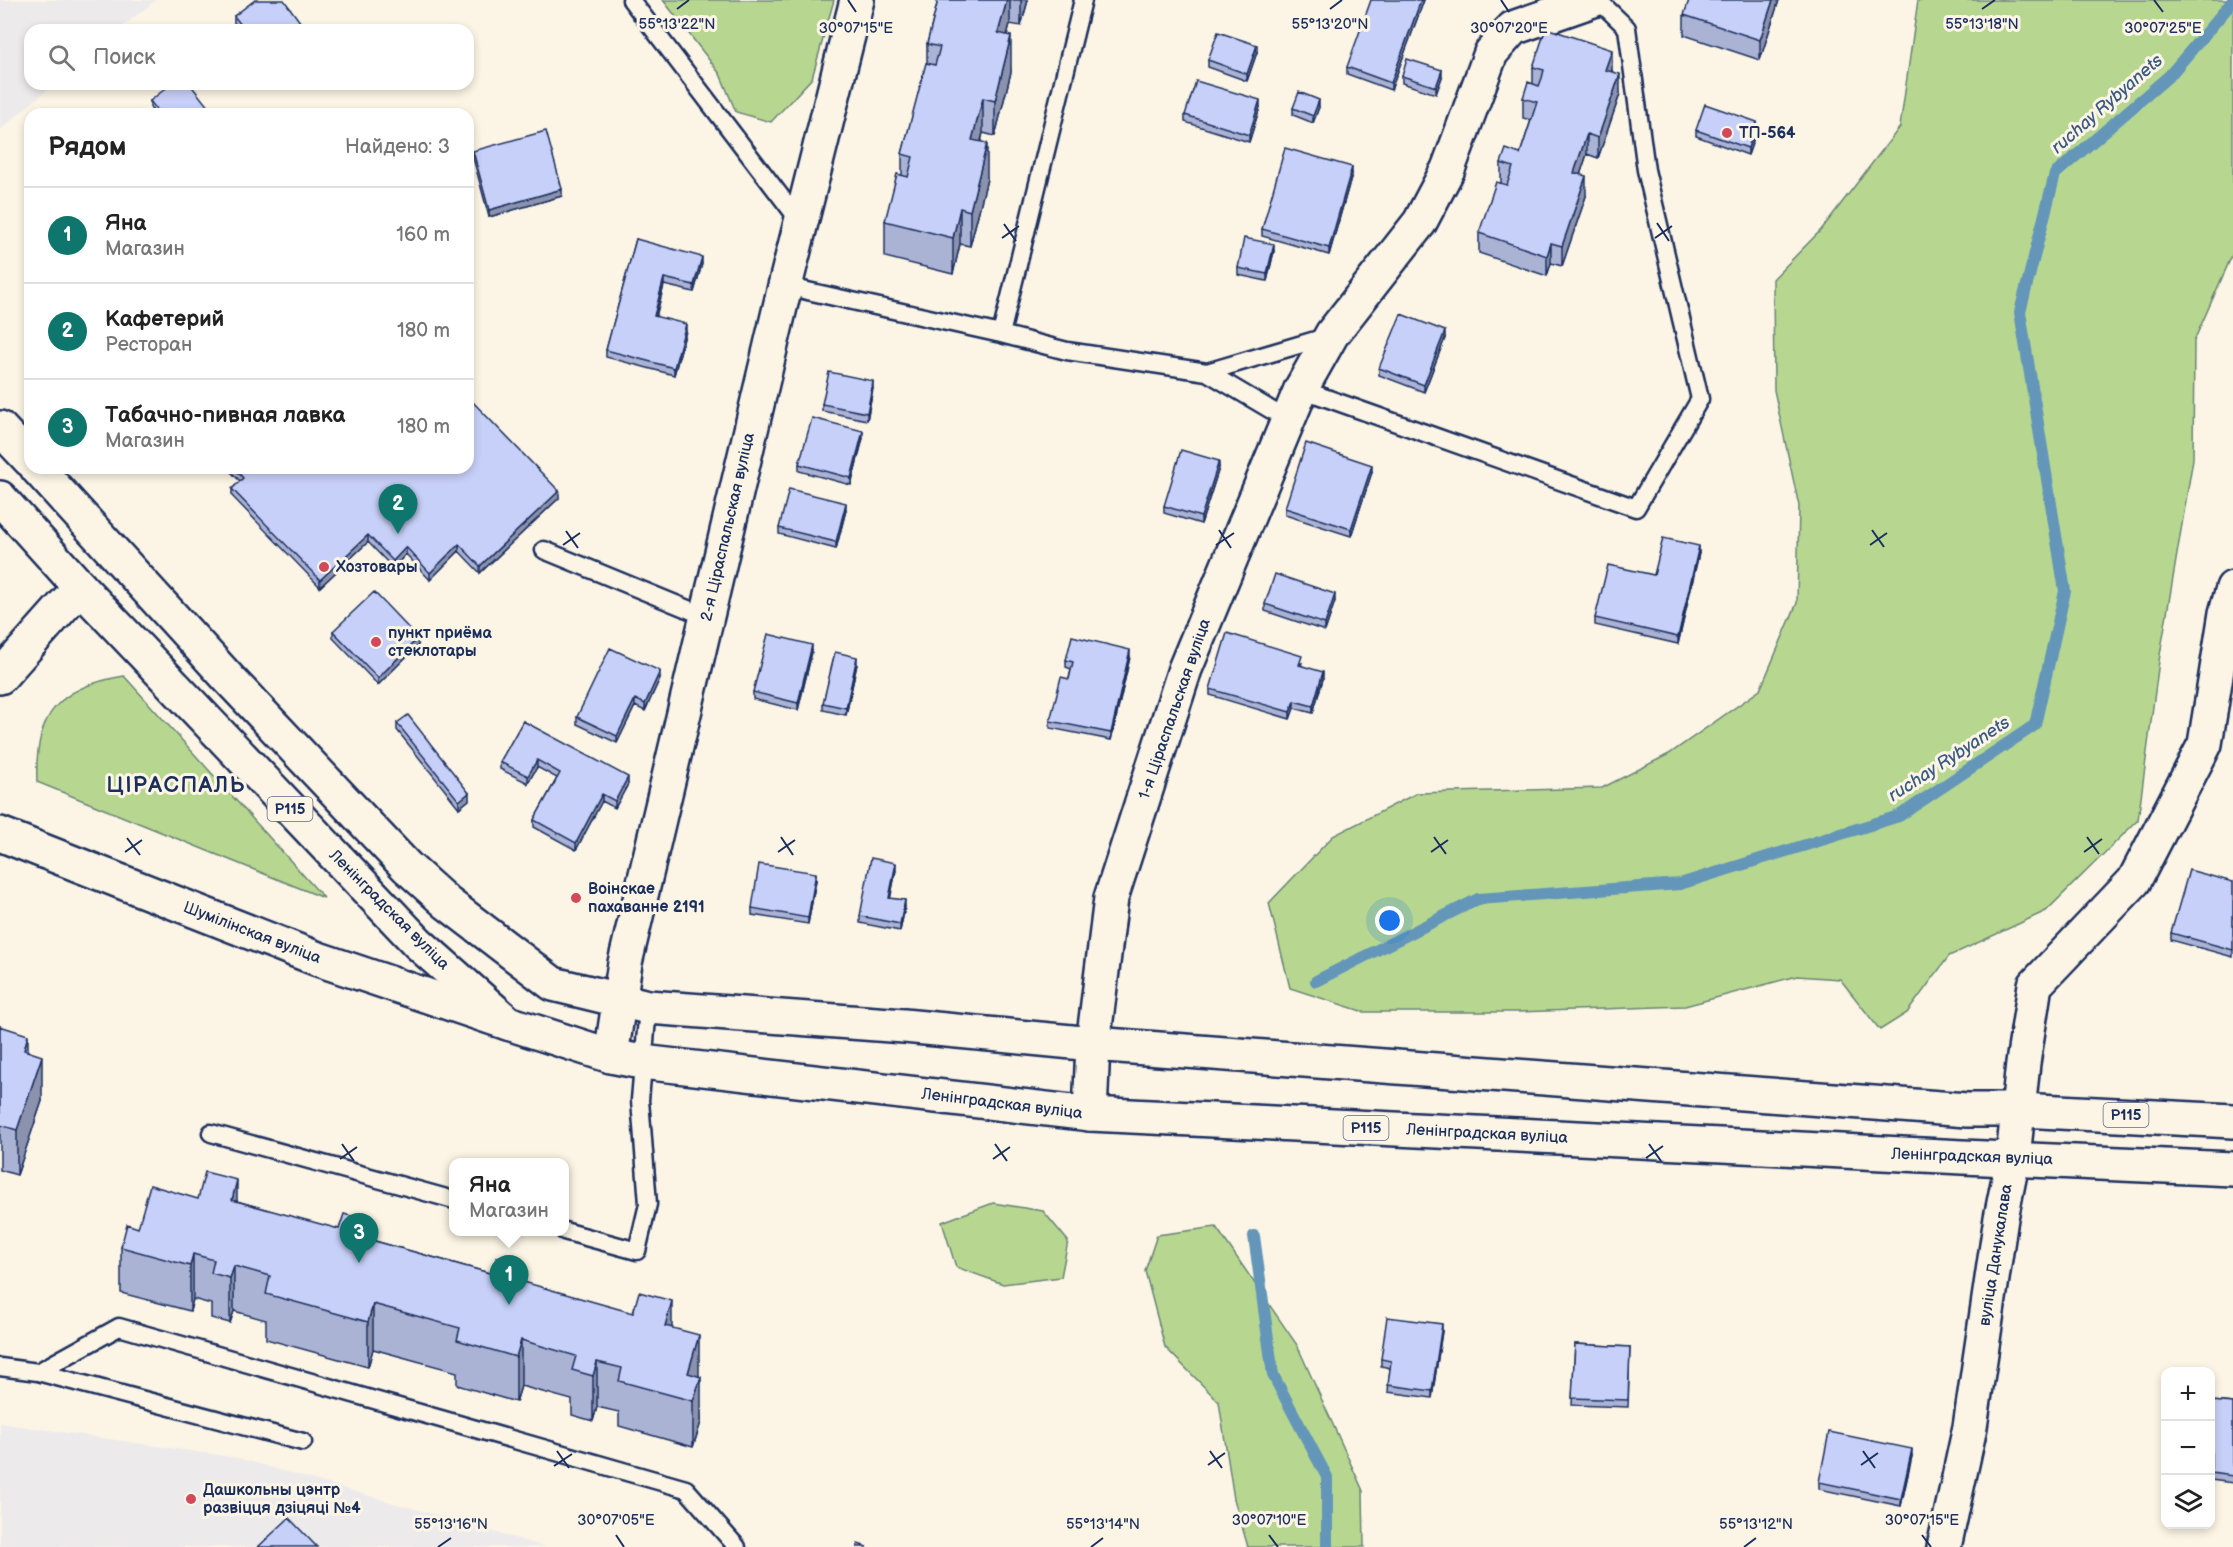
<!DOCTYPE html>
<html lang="ru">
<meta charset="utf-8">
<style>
body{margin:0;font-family:"Balsamiq Sans",sans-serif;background:#f2f2f2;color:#222}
.controls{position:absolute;right:18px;bottom:18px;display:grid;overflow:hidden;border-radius:12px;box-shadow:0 3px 9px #0003}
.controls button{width:54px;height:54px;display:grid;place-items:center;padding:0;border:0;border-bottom:2px solid #e0e0e0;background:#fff;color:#222;font:30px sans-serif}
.you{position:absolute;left:1390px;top:921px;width:21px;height:21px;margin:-15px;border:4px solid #fff;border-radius:50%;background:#1a73e8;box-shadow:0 0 0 9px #1a73e833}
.badge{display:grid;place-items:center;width:39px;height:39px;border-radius:50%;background:#0f766e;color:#fff;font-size:20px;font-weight:700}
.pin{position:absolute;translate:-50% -50px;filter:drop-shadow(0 2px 3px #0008)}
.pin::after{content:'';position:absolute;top:32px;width:21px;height:18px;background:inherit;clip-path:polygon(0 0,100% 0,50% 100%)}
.popup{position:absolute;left:449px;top:1158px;width:120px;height:78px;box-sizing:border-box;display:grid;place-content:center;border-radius:12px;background:#fff;filter:drop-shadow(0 2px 4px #0005);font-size:20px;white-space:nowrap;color:#767676}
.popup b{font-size:22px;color:#222}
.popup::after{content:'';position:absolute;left:50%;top:100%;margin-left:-12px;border:12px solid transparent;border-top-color:#fff}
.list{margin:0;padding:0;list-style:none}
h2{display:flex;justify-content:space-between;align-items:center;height:78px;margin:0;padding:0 24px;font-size:26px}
h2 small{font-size:20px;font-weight:400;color:#767676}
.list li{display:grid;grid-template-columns:39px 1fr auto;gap:18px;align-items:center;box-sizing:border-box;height:96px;padding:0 24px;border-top:2px solid #e0e0e0}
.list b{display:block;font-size:22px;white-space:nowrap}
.list p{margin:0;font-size:20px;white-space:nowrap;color:#767676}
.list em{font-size:20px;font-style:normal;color:#767676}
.icon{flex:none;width:33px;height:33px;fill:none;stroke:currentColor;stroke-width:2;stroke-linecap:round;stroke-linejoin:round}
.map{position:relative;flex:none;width:2233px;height:1547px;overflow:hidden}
.search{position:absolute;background:#fff;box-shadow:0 3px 9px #0003;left:24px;top:24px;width:450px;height:66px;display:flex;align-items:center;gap:15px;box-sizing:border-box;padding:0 21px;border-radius:18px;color:#767676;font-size:22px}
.panel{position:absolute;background:#fff;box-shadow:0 3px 9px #0003;left:24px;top:108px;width:450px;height:366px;border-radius:18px}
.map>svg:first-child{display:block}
.built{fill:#eceaeb}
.green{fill:#b7d790;stroke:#698377;stroke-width:1.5}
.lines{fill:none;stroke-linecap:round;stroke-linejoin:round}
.stream{stroke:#6396b9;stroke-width:12}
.service-casing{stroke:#1b2f5e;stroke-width:21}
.minor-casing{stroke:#1b2f5e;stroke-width:38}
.secondary-casing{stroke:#1b2f5e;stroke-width:38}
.primary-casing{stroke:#1b2f5e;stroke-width:38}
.service{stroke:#fcf5e5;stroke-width:16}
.minor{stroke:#fcf5e5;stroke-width:33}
.secondary{stroke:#fcf5e5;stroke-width:33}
.primary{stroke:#fcf5e5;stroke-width:33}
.wall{fill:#abb3d5;stroke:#1b2f5e;stroke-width:1.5}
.shaded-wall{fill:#8b92ae;stroke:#1b2f5e;stroke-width:1.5}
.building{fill:#c7d0f8;stroke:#1b2f5e;stroke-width:1.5}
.ticks{fill:none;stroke:#1b2f5e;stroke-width:2}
.poi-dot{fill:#d1495b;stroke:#fcf5e5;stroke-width:2}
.labels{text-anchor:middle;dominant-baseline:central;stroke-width:6;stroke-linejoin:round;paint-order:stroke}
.shield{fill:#fcf5e5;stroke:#5e6a86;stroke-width:1.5}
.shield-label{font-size:15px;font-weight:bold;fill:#1b2f5e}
.poi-label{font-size:16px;font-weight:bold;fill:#1b2f5e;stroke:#fcf5e5;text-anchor:start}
.street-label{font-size:16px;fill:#1b2f5e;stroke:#fcf5e5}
.water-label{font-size:18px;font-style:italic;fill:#395a84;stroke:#fcf5e5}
.district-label{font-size:22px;font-weight:bold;letter-spacing:1.5px;fill:#1b2f5e;stroke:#fcf5e5}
.ticks-label{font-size:15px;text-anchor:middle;fill:#1b2f5e;stroke:#fcf5e5;stroke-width:6;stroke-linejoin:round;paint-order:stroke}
</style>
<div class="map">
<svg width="2233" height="1547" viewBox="0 0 2233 1547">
<rect width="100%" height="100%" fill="#fcf5e5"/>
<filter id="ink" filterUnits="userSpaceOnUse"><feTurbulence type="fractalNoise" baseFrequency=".0167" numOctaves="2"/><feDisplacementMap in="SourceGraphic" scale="12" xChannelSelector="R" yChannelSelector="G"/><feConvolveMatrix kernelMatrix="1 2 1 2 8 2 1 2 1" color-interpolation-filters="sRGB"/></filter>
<g filter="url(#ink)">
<!-- built -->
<path class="built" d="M0,0H156L118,30H30V84H54L0,130Z
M0,1423L238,1458L546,1547H0Z"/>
<!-- green -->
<path class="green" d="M663,0H834L812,78L771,122L736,112L720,74Z
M1918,0H2233V253L2194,341L2193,459L2159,661L2138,820L2046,911L1949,956L1907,1013L1880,1030L1840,979L1797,976L1685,1006L1518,1012H1364L1290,988L1269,903L1333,836L1417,793L1602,788L1669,754L1760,690L1797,603L1799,506L1774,390L1773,279L1821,230L1900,127Z
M124,676L324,898L37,782C34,714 58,687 124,676Z
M993,1203L1043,1211L1068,1241L1061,1277L1003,1284L956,1267L942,1222Z
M1216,1227L1297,1345L1363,1491L1364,1547H1248L1234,1499L1219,1402L1165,1347L1145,1271L1157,1235Z"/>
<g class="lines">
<!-- stream -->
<path class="stream" d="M1316,981L1478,899L1680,884L1899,816L2035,725L2065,591L2020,312L2055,174L2170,75L2233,1
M1254,1236L1273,1375L1327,1477V1547"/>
<!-- service casing -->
<g class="service-casing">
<path id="service" d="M631,0L801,223
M785,286L1001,334L1083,0
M1001,334L1067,351L1207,372L1329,336
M1207,372L1288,420
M1301,389L1636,508L1700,399L1646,170L1627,28L1598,0
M544,550L707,617
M211,1133L454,1200
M564,1231L637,1251L648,1204L640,1100L648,1007
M0,1367L38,1372L303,1442
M38,1372L119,1327L686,1489L737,1547"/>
</g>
<!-- minor casing -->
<g class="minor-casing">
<path id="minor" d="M611,1056L625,963L785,286L857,0
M1090,1114L1093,1044L1111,898L1185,669L1301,389L1332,334L1420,222L1448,169L1491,53L1513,28L1593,0
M1944,1547L1970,1427L2001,1218L2013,1158L2023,1063L2035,985L2134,881L2205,744L2226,613L2233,588"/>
</g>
<!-- secondary casing -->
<g class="secondary-casing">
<path id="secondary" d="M0,677L80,587
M0,834L318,959L508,1023"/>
</g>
<!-- primary casing -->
<g class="primary-casing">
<path id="primary" d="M0,428L30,460
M37,468L230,680L407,867L447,903L553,984L648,1007L904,1026L1093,1044L1967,1110H2019L2233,1121
M0,498L80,587L418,943L508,1023L611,1056L642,1062L1090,1114L1963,1157L2233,1169"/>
</g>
<!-- service -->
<use href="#service" class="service"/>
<!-- minor -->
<use href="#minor" class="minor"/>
<!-- secondary -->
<use href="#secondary" class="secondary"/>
<!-- primary -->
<use href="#primary" class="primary"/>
</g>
<!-- wall -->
<path class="wall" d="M938,0H1028L1021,26L1010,24L1007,35L1011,72L995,136L983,133L981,142L987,179L970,246L960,244L953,274L885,257V221L902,176V154L927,63V44Z
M1424,0L1391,90L1347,74V67Z
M1779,0L1760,60L1684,35V15Z
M234,16L306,30H239L234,23Z
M1257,52L1247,81L1208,67V60Z
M1533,67L1612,70L1620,94L1598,158L1587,154L1580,175L1586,196L1562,266L1551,263L1547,276L1479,253V233L1501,183V163L1520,154L1531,120L1523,118V98L1533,84Z
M1402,76L1442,77L1436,94L1402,83Z
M150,101L209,114H155L150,107Z
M1260,107L1249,142L1185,122V115Z
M1319,107L1313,123L1293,115V108Z
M1757,129L1748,155L1696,136V130Z
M473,151L562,196L489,217L473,158Z
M1352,174L1329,255L1262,236V229Z
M636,239L702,264L694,292L664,285L656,317L686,331L674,375L606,357V350Z
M1274,251L1267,281L1238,275V268Z
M1445,338L1424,392L1379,375V368Z
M873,388L867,420L822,411V404Z
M863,438L851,485L799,471V464Z
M227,468H468L559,498L480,573L459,551L430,580L406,554L393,568L368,542L320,587L232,496V489L240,481Z
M1219,468L1201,524L1164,513V506Z
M1372,472L1351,536L1285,515V508Z
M846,510L836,549L779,534V528Z
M1699,553L1678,644L1595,625V618Z
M1335,601L1325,631L1265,611V604Z
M333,631L418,645L378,685L333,638Z
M812,652L798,710L753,699V692Z
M1130,657L1111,740L1050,728V721L1069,679L1071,669L1066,667V660Z
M1302,663L1301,665L1323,679L1313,713L1294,708L1290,719L1210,695V689Z
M857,664L846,715L823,710V703Z
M660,678L645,711L635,706L617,743L577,724V717Z
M523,721L628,784L615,808L602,801L576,850L534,827V820L557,778L537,767L528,783L500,769V762Z
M397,723L469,800L459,808L397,730Z
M896,870L890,898L905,907L900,931L860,923V916Z
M816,880L808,924L752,915V908Z
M2233,882V957L2171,940V933Z
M0,1026L28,1052L42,1101L17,1175L0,1170Z
M237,1201L375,1241L525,1283L672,1328L699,1376L701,1422L693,1447L619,1426V1412L597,1407L593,1421L572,1415V1400L521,1386L516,1402L457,1385V1372L373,1349L368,1367L266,1339V1320L234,1311L230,1323L211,1318V1304L193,1299L190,1311L121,1293V1247L138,1228Z
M1442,1331L1432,1398L1388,1392L1390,1368L1381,1366V1359Z
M1575,1344L1630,1347L1628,1407L1572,1405Z
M2211,1401L2233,1403V1483L2211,1480Z
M1912,1456L1901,1506L1819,1489V1482Z"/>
<!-- shaded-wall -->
<path class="shaded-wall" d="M1007,0H1010V24L998,68V33Z
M1021,0H1028L1021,26Z
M1421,0H1424L1391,90V83Z
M1773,0H1779L1760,60V40Z
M1011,36V72L995,136V101Z
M1257,45V52L1247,81V74Z
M1612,50V70L1605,90V70Z
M1442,70V77L1436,94V87Z
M1620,74V94L1598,158V138Z
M983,98V133L972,175V140Z
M1260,100V107L1249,142V135Z
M1319,100V107L1313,123V116Z
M209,108V114H201Z
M1757,122V129L1748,155V148Z
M1587,134V154L1574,193V173Z
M987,143V179L970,246V211Z
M1352,167V174L1329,255V248Z
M1586,176V196L1562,266V246Z
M562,189V196L489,217V210Z
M960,208V244L953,274V238Z
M1551,243V263L1547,276V256Z
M1274,244V251L1267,281V274Z
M702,257V264L694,292V285Z
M664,278V285L654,323V316Z
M686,324V331L674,375V368Z
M1445,331V338L1424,392V385Z
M873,381V388L867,420V413Z
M863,431V438L851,485V478Z
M1219,461V468L1201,524V517Z
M1372,465V472L1351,536V529Z
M559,491V498L480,573V566Z
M846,503V510L836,549V542Z
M368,535V542L320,587V580Z
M459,544V551L430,580V573Z
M1699,546V553L1678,644V637Z
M406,547V554L393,568V561Z
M1335,594V601L1325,631V624Z
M418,638V645L378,685V678Z
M812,645V652L798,710V703Z
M1130,650V657L1111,740V733Z
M857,657V664L846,715V708Z
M660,671V678L645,711V704Z
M1323,672V679L1313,713V706Z
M635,699V706L617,743V736Z
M1294,701V708L1290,719V712Z
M537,760V767L528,783V776Z
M628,777V784L615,808V801Z
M469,793V800L459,808V801Z
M602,794V801L576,850V843Z
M896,863V870L889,905V898Z
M816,873V880L808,924V918Z
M905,900V907L900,931V924Z
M28,1035V1080L24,1050Z
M42,1056V1101L17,1175V1130Z
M237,1180V1226L232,1200Z
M375,1223V1268L371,1240Z
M193,1254V1299L190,1311V1266Z
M525,1264V1309L520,1281Z
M234,1266V1311L230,1323V1278Z
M672,1301V1347L665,1326Z
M373,1304V1349L368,1367V1322Z
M1442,1324V1331L1432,1398V1391Z
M699,1335V1380L688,1373Z
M521,1340V1386L516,1402V1357Z
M597,1362V1407L593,1421V1376Z
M701,1377V1422L693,1447V1401Z
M1912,1449V1456L1901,1506V1499Z"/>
<!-- building -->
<path class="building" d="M255,0H284L306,30H245L234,16Z
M938,0H1007L998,33L1011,36L995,101L983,98L972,140L987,143L970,211L960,208L953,238L885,221L897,174L908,177L913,157L902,154L926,63L935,65L940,47L927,44Z
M1371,0H1421L1391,83L1347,67Z
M1689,0H1773L1760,40L1684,15Z
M1546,28L1612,50L1605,70L1620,74L1598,138L1587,134L1574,173L1586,176L1562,246L1551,243L1547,256L1479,233L1496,182L1507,185L1513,167L1501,163L1506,149L1520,154L1537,102L1523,98L1528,82L1539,86L1542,78L1544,70L1533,67Z
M1218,32L1257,45L1247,74L1208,60Z
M1407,59L1442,70L1436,87L1402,76Z
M1196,81L1260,100L1249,135L1185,115Z
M171,84H190L209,108L201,114H160L150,101Z
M1299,92L1319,100L1313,116L1293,108Z
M1705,104L1757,122L1748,148L1696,130Z
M546,131L562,189L489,210L473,151Z
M1285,148L1352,167L1329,248L1262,229Z
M1244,238L1274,244L1267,274L1238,268Z
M636,239L702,257L694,285L664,278L654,316L686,324L674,368L606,350Z
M1401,314L1445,331L1424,385L1379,368Z
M829,372L873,381L867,413L822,404Z
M468,397L559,491L480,566L459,544L430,573L406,547L393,561L368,535L320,580L232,489L243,478L234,468H468Z
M812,418L863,431L851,478L799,464Z
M1306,443L1372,465L1351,529L1285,508Z
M1181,450L1219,461L1201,517L1164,506Z
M789,489L846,503L836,542L779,528Z
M1663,538L1699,546L1678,637L1595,618L1608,565L1654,575Z
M1275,574L1335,594L1325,624L1265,604Z
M374,592L418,638L378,678L333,631Z
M1227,633L1302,656L1299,665L1323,672L1313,706L1294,701L1290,712L1210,689Z
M768,634L812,645L798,703L753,692Z
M1072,636L1130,650L1111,733L1050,721L1061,677L1069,679L1073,662L1066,660Z
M610,648L660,671L645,704L635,699L617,736L577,717Z
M835,652L857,657L846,708L823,703Z
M408,715L469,793L459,801L397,723Z
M523,721L628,777L615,801L602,794L576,843L534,820L560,773L537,760L528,776L500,762Z
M871,858L896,863L889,898L905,900L900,924L860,916Z
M759,864L816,873L808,918L752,908Z
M2189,870L2233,882V950L2171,933Z
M0,1026L28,1035L24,1050L42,1056L17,1130L0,1125Z
M205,1172L237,1180L232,1200L339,1229L344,1214L375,1223L371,1240L493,1274L497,1257L525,1264L520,1281L633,1313L639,1292L672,1301L665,1326L699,1335L688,1373L701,1377L693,1401L619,1381L622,1368L597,1362L593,1376L572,1370L576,1356L521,1340L516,1357L457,1340L460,1328L373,1304L368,1322L266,1294L270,1276L234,1266L230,1278L211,1273L214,1260L193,1254L190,1266L121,1247L127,1224L138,1228L150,1185L198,1199Z
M1387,1317L1442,1324L1432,1391L1388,1385L1391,1361L1381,1359Z
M1575,1344L1630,1347L1628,1400L1572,1398Z
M2211,1401L2233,1403V1476L2211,1473Z
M1829,1432L1912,1449L1901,1499L1819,1482Z
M289,1518L317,1547H258Z
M858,1544L867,1547H857Z"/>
</g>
<!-- ticks -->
<path class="ticks" d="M848,0L856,12M1501,0L1509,12M2154,0L2163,12M677,9L689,0M1330,9L1342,0M1982,9L1995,0M1657,223L1669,241M1004,224L1016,241M1002,238L1019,226M1655,238L1672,226M1219,530L1231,548M1872,530L1884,547M566,531L578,548M563,545L580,533M1216,545L1234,533M1870,545L1887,533M781,837L793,855M1434,837L1446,854M2087,837L2099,854M127,838L140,855M125,852L142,840M778,852L795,840M1431,852L1448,840M2084,852L2102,839M342,1144L354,1161M995,1144L1007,1161M1649,1144L1661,1161M1646,1158L1663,1146M340,1159L357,1147M993,1159L1010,1147M557,1451L569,1468M1210,1451L1222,1468M1863,1451L1875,1468M1208,1465L1225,1453M1861,1465L1878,1453M554,1466L572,1454M616,1535L624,1547M1269,1535L1278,1547M1922,1535L1931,1547M438,1547L451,1538M1091,1547L1103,1538M1744,1547L1756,1538"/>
<!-- markers -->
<g class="poi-dot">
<circle cx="1727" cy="133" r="6"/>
<circle cx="324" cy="567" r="6"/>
<circle cx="376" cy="642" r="6"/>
<circle cx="576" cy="898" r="6"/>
<circle cx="191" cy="1499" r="6"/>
</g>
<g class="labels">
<!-- shield labels -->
<g class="shield">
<rect x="267.5" y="797" width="45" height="24" rx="4.5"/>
<rect x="2103.5" y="1103" width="45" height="24" rx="4.5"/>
<rect x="1343.5" y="1116" width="45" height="24" rx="4.5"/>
</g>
<g class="shield-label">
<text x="290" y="809">Р115</text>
<text x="2126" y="1115">Р115</text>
<text x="1366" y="1128">Р115</text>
</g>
<!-- poi labels -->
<g class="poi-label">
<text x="1739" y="133">ТП-564</text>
<text x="336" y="567">Хозтовары</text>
<text x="388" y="633">пункт приёма<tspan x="388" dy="18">стеклотары</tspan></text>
<text x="588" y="889">Воінскае<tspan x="588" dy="18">пахаванне 2191</tspan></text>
<text x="203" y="1490">Дашкольны цэнтр<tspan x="203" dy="18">развіцця дзіцяці №4</tspan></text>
</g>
<!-- street labels -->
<g class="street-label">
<text transform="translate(728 527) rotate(-77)">2-я Ціраспальская вуліца</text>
<text transform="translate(1175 709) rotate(-71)">1-я Ціраспальская вуліца</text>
<text transform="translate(389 910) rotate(45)">Ленінградская вуліца</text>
<text transform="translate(252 933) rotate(21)">Шумілінская вуліца</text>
<text transform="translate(1002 1104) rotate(7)">Ленінградская вуліца</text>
<text transform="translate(1487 1134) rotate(3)">Ленінградская вуліца</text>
<text transform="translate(1972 1157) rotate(2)">Ленінградская вуліца</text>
<text transform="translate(1996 1255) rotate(-81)">вуліца Данукалава</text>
</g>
<!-- water labels -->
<g class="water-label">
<text transform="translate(2107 104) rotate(-41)">ruchay Rybyanets</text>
<text transform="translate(1949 759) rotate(-33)">ruchay Rybyanets</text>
</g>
<!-- district labels -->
<g class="district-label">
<text x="176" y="785">ЦІРАСПАЛЬ</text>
</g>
</g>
<g class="ticks-label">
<text x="677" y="29">55°13'22"N</text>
<text x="1330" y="29">55°13'20"N</text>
<text x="1982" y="29">55°13'18"N</text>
<text x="2163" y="33">30°07'25"E</text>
<text x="856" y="33">30°07'15"E</text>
<text x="1509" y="33">30°07'20"E</text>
<text x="616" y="1525">30°07'05"E</text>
<text x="1269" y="1525">30°07'10"E</text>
<text x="1922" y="1525">30°07'15"E</text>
<text x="451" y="1529">55°13'16"N</text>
<text x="1103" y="1529">55°13'14"N</text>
<text x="1756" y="1529">55°13'12"N</text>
</g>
</svg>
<div class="controls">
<button>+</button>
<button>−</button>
<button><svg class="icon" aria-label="layers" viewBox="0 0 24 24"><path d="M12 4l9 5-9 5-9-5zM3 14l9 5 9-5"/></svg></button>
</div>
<div class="you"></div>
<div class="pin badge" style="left:509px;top:1305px">1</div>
<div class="popup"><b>Яна</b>Магазин</div>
<div class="pin badge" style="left:398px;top:534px">2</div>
<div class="pin badge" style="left:359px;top:1263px">3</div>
<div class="search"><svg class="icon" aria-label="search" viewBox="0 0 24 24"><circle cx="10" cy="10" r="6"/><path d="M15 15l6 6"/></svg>Поиск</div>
<section class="panel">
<h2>Рядом<small>Найдено: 3</small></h2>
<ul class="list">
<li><span class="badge">1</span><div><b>Яна</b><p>Магазин</p></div><em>160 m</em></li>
<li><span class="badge">2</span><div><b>Кафетерий</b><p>Ресторан</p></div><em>180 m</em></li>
<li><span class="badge">3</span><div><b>Табачно-пивная лавка</b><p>Магазин</p></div><em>180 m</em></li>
</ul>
</section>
</div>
